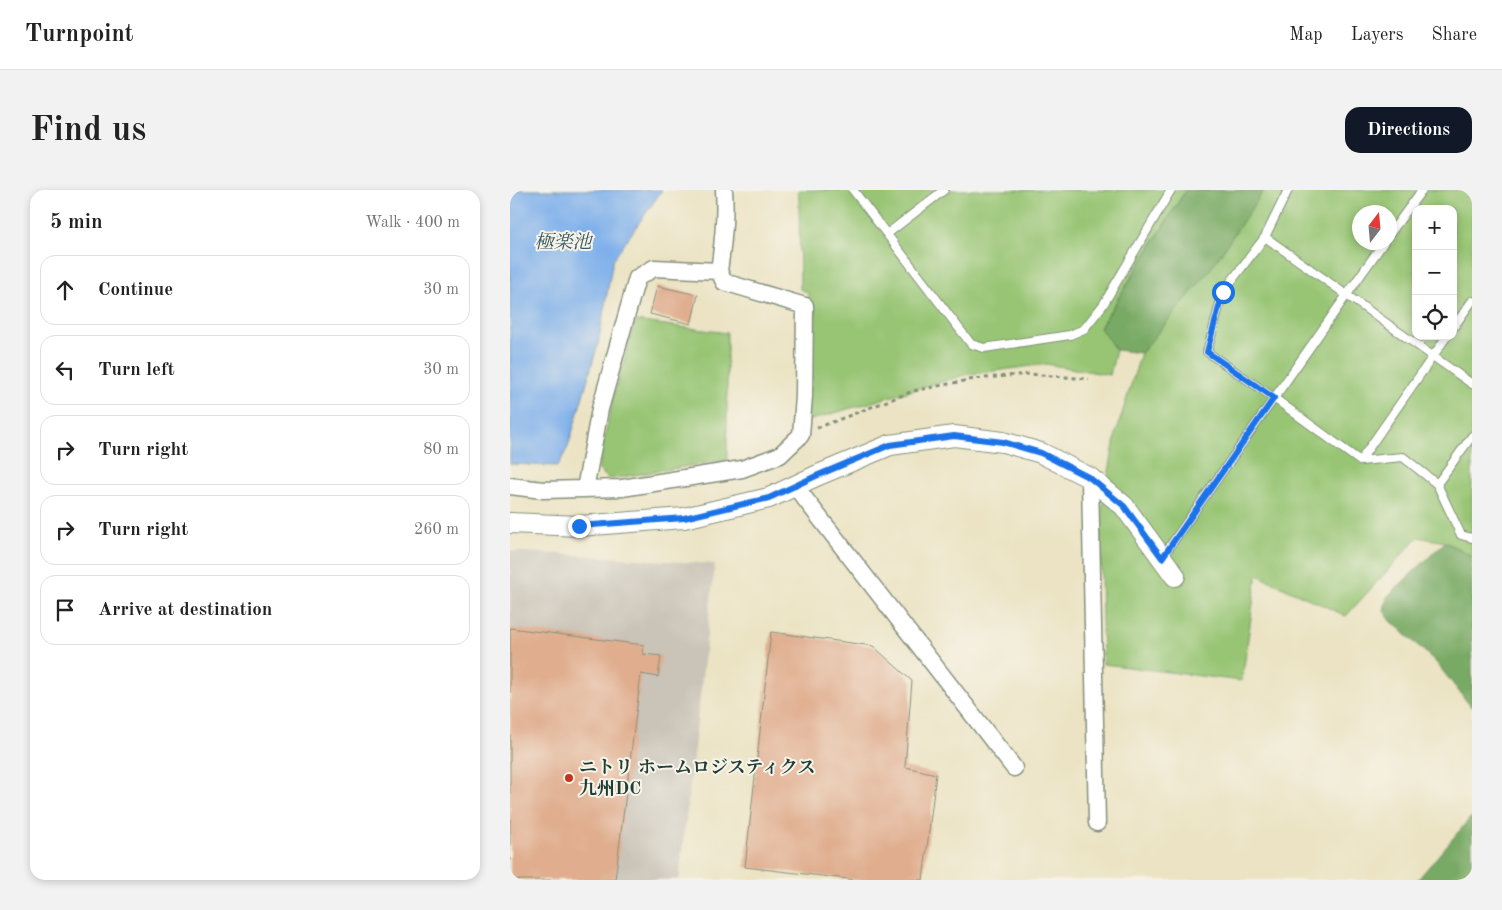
<!DOCTYPE html>
<meta charset="utf-8">
<style>
body{margin:0;font-family:"Old Standard TT","Noto Serif JP",serif;background:#f2f2f2;color:#222}
.controls{position:absolute;right:15px;top:15px;display:grid;overflow:hidden;border-radius:10px;box-shadow:0 2px 8px #0003}
.controls button{width:45px;height:45px;display:grid;place-items:center;padding:0;border:0;border-bottom:1px solid #e0e0e0;background:#fff;color:#222;font:25px sans-serif}
.compass{position:absolute;left:842px;top:15px;width:45px;height:45px;border-radius:50%;background:#fff;box-shadow:0 2px 8px #0003;rotate:16deg}
.stop{position:absolute;width:15px;height:15px;margin:-11px;border:4px solid #1a73e8;border-radius:50%;background:#fff}
.stop.end{background:#1a73e8;border-color:#fff;box-shadow:0 1px 5px #0008}
.list{margin:0;padding:0;list-style:none}
h2{display:flex;justify-content:space-between;align-items:center;height:65px;margin:0;padding:0 20px;font-size:21px}
h2 small{font-size:16px;font-weight:400;color:#767676}
.list li{display:grid;grid-template-columns:32px 1fr auto;gap:15px;align-items:center;box-sizing:border-box;height:70px;margin:0 10px 10px;padding:0 10px;border:1px solid #e0e0e0;border-radius:15px}
.list b{display:block;font-size:19px;white-space:nowrap}
.list em{font-size:16px;font-style:normal;color:#767676}
.icon{flex:none;width:28px;height:28px;fill:none;stroke:currentColor;stroke-width:2;stroke-linecap:round;stroke-linejoin:round}
.map{position:relative;flex:none;width:962px;height:690px;overflow:hidden;border-radius:15px}
header{display:flex;align-items:center;gap:30px;box-sizing:border-box;height:70px;padding:0 25px;background:#fff;border-bottom:1px solid #e0e0e0}
header strong{font-size:24px}
nav{display:flex;gap:28px;margin-inline-start:auto;font-size:18px}
.intro{display:flex;align-items:center;justify-content:space-between;box-sizing:border-box;height:120px;padding:0 30px}
h1{margin:0;font-size:35px}
.button{padding:12px 22px;border-radius:15px;background:#111827;color:#fff;font-size:18px;font-weight:700}
main{display:flex;gap:30px;padding:0 30px}
aside{flex:1;background:#fff;border-radius:15px;box-shadow:0 2px 8px #0003}
.map>svg:first-child{display:block}
.industrial{fill:#c9c3b8}
.green{fill:#97c573;stroke:#5b8154;fill-rule:evenodd}
.forest{fill:#79aa65;stroke:#4c744c}
.water{fill:#7fb0eb;stroke:#4f7690}
.building{fill:#e0ad8e}
.lines{fill:none;stroke-linecap:round;stroke-linejoin:round}
.service-casing{stroke:#85907c;stroke-width:10}
.minor-casing{stroke:#85907c;stroke-width:19}
.tertiary-casing{stroke:#85907c;stroke-width:22}
.path{stroke:#85907c;stroke-width:3;stroke-dasharray:4 4;stroke-linecap:butt}
.service{stroke:#fff;stroke-width:8}
.minor{stroke:#fff;stroke-width:16}
.tertiary{stroke:#fff;stroke-width:20}
.route{stroke:#1a73e8;stroke-width:6}
.poi-dot{fill:#c8321e;stroke:#f7f3e8;stroke-width:2}
.labels{text-anchor:middle;dominant-baseline:central;stroke-width:4;stroke-linejoin:round;paint-order:stroke}
.poi-label{font-size:18px;font-weight:bold;fill:#1f3d34;stroke:#f7f3e8;text-anchor:start}
.water-label{font-size:19px;font-style:italic;fill:#375a62;stroke:#f7f3e8}
</style>
<header>
<strong>Turnpoint</strong>
<nav><a>Map</a><a>Layers</a><a>Share</a></nav>
</header>
<div class="intro"><h1>Find us</h1><a class="button">Directions</a></div>
<main>
<aside>
<h2>5 min<small>Walk · 400 m</small></h2>
<ul class="list">
<li><svg class="icon" aria-label="ahead" viewBox="0 0 24 24"><path d="M12 20V5M6 11l6-6 6 6"/></svg><div><b>Continue</b></div><em>30 m</em></li>
<li><svg class="icon" aria-label="left" viewBox="0 0 24 24"><path d="M17 20v-9H6M10 6l-5 5 5 5"/></svg><div><b>Turn left</b></div><em>30 m</em></li>
<li><svg class="icon" aria-label="right" viewBox="0 0 24 24"><path d="M7 20v-9h11M14 6l5 5-5 5"/></svg><div><b>Turn right</b></div><em>80 m</em></li>
<li><svg class="icon" aria-label="right" viewBox="0 0 24 24"><path d="M7 20v-9h11M14 6l5 5-5 5"/></svg><div><b>Turn right</b></div><em>260 m</em></li>
<li><svg class="icon" aria-label="arrive" viewBox="0 0 24 24"><path d="M6 21V4h12l-3 4 3 4H6"/></svg><div><b>Arrive at destination</b></div></li>
</ul>
</aside>
<div class="map">
<svg width="962" height="690" viewBox="0 0 962 690">
<rect width="100%" height="100%" fill="#f7f3e8"/>
<filter id="ink" filterUnits="userSpaceOnUse"><feTurbulence type="fractalNoise" baseFrequency=".02" numOctaves="2"/><feDisplacementMap in="SourceGraphic" scale="10" xChannelSelector="R" yChannelSelector="G"/><feConvolveMatrix kernelMatrix="1 2 1 2 8 2 1 2 1" color-interpolation-filters="sRGB"/></filter>
<filter id="wash" filterUnits="userSpaceOnUse"><feTurbulence type="fractalNoise" baseFrequency=".0096" numOctaves="4" result="noise"/><feDisplacementMap in="SourceGraphic" scale="20" xChannelSelector="R" yChannelSelector="G"/><feGaussianBlur stdDeviation="1.12" result="paint"/><feColorMatrix in="noise" values="0 0 0 0 0 0 0 0 0 0 0 0 0 0 0 0 0 1.4 0 .05"/><feComposite in="paint" operator="in"/></filter>
<g filter="url(#wash)">
<rect width="100%" height="100%" fill="#ebe3c3"/>
<!-- industrial -->
<path class="industrial" d="M0,361L205,374L169,690H0Z"/>
<!-- green -->
<path class="green" d="M288,0H676L590,137L606,160L600,185L536,174L455,185L297,231L298,103L290,99L289,10Z
M754,0H962V366L935,352L908,347L836,426L747,385L732,491L593,474L590,331L606,243L631,163L699,81ZM906,19H943V146H906ZM849,22H879V52H849Z
M125,131L217,143V270L99,289L88,279L104,204Z"/>
<!-- forest -->
<path class="forest" d="M676,0H754L699,81L631,163L606,160L590,138Z
M935,352L962,366V518L925,471L881,431L874,421L877,407Z
M962,626V690H907L910,687Z"/>
<!-- water -->
<path class="water" d="M0,0H152L103,70L88,154L58,257L48,276L0,274Z"/>
<g id="blocks">
<!-- building -->
<path class="building" d="M147,96L188,105L181,134L140,124Z
M0,438L134,455L133,464L151,466L148,487L131,484L105,690H0Z
M261,442L363,456L402,491L395,577L426,584L413,690H347L235,677Z"/>
</g>
</g>
<g filter="url(#ink)">
<use href="#blocks" fill-opacity="0" stroke="#85907c" stroke-width="1"/>
<g class="lines">
<!-- service casing -->
<g class="service-casing">
<path id="service" d="M343,0L461,154L474,158L560,145L574,139L593,115L661,0
M778,0L755,47L713,102L697,162L764,208L850,271L937,146
M377,44L434,0
M879,45L912,0
M755,47L962,194
M943,138L962,111
M850,271L893,267L927,294L962,246
M927,294L951,345L962,348
M653,366L874,52"/>
</g>
<!-- minor casing -->
<g class="minor-casing">
<path id="minor" d="M580,288L587,633
M0,296L33,300L112,298L232,279L270,265L291,245L294,206L295,116L214,92L209,81
M285,296L504,578
M75,299L90,219L127,88L144,78L209,81C213,54 216,27 214,0"/>
</g>
<!-- tertiary casing -->
<g class="tertiary-casing">
<path id="tertiary" d="M0,333L69,336L174,328L259,308L306,286L380,255L444,246L493,252L531,263L580,288L614,316L665,386"/>
</g>
<!-- path -->
<path class="path" d="M307,238L403,201L464,189L519,184L579,189"/>
<!-- service -->
<use href="#service" class="service"/>
<!-- minor -->
<use href="#minor" class="minor"/>
<!-- tertiary -->
<use href="#tertiary" class="tertiary"/>
</g>
</g>
<g class="lines" filter="url(#ink)">
<!-- route -->
<path class="route" d="M69,336L174,328L259,308L306,286L380,255L444,246L493,252L531,263L580,288L614,316L652,368L764,208L697,162L713,102"/>
</g>
<!-- markers -->
<circle class="poi-dot" cx="59" cy="588" r="5"/>
<g class="labels">
<!-- poi labels -->
<g class="poi-label">
<text x="69" y="578">ニトリ ホームロジスティクス<tspan x="69" dy="21">九州DC</tspan></text>
</g>
<!-- water labels -->
<g class="water-label">
<text x="53" y="53">極楽池</text>
</g>
</g>
</svg>
<div class="controls">
<button>+</button>
<button>−</button>
<button><svg class="icon" aria-label="locate" viewBox="0 0 24 24"><circle cx="12" cy="12" r="6"/><path d="M12 2v4M12 18v4M2 12h4M18 12h4"/></svg></button>
</div>
<svg class="compass" viewBox="-18 -18 36 36"><path d="M0-13l5 13h-10z" fill="#e53935"/><path d="M0 13l5-13h-10z" fill="#767676"/></svg>
<div class="stop" style="left:713px;top:102px"></div>
<div class="stop end" style="left:69px;top:336px"></div>
</div>
</main>
